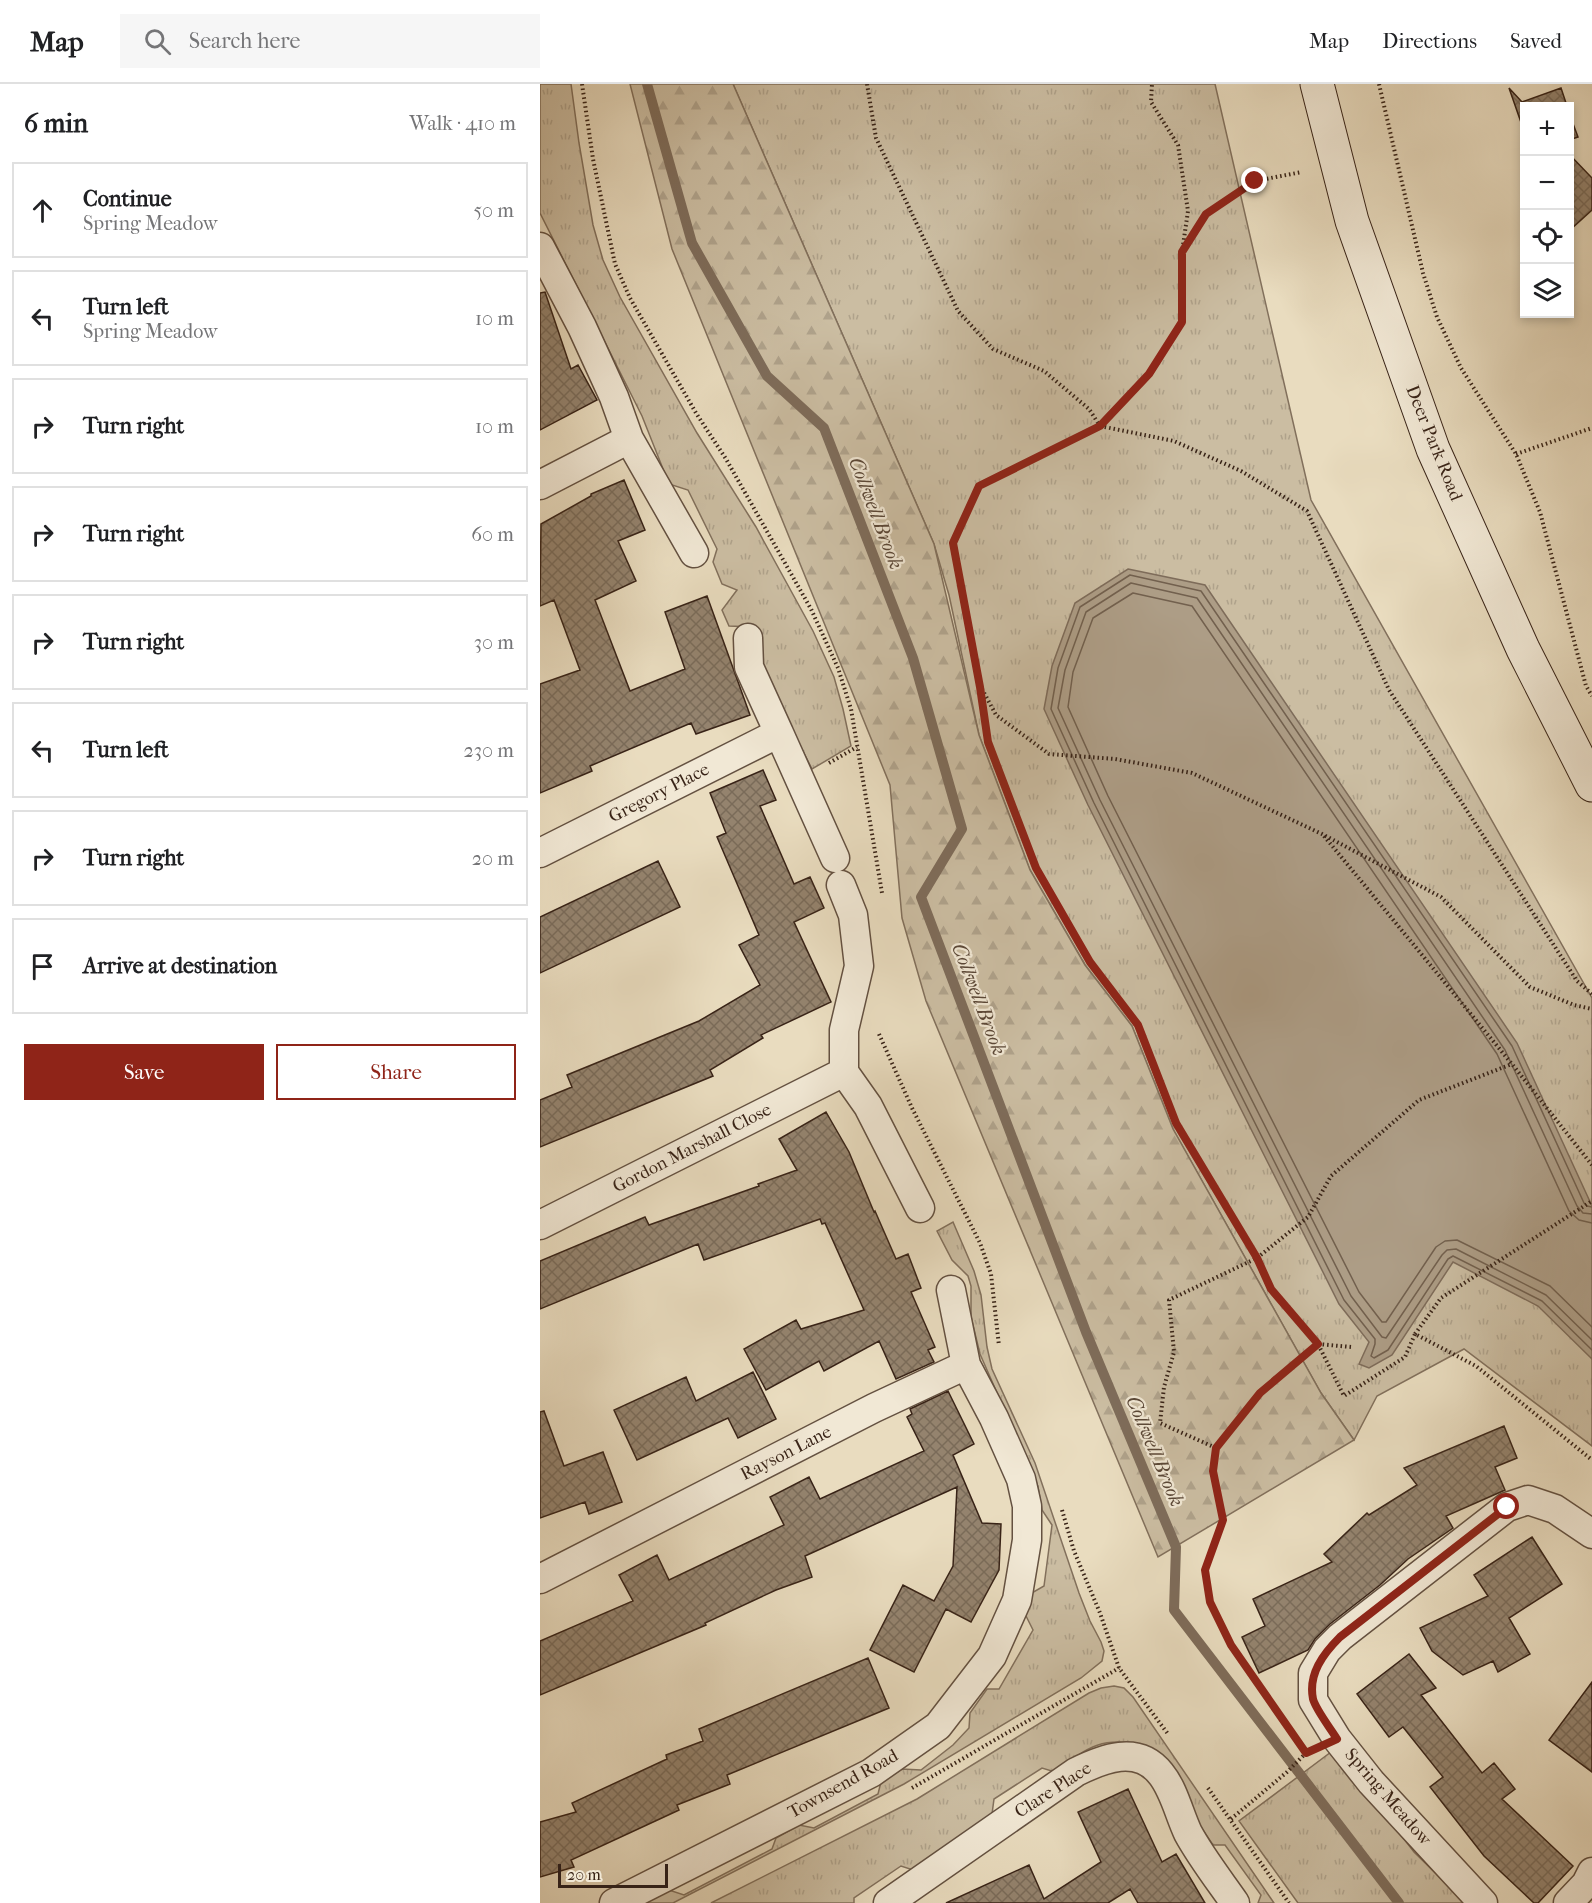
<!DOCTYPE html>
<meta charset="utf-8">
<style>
body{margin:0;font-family:"IM FELL French Canon",serif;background:#f6f6f6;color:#202124}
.controls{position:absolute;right:18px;top:18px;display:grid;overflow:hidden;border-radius:0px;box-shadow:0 3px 9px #0003}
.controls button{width:54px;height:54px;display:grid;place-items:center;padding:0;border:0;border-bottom:2px solid #e0e0e0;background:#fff;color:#202124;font:30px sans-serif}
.scale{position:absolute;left:18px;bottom:15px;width:110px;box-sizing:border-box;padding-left:6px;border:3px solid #382317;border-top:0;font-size:16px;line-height:21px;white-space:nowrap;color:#382317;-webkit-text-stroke:4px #f1e8d5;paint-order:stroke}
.stop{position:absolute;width:18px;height:18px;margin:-14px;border:4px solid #8f2418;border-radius:50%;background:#fff}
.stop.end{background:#8f2418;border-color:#fff;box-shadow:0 2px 6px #0008}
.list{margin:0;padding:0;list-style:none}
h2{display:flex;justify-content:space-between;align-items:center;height:78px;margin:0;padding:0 24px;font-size:26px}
h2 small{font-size:20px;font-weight:400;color:#757577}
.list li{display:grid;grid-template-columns:39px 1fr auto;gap:18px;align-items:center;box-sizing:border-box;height:96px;margin:0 12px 12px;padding:0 12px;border:2px solid #e0e0e0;border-radius:0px}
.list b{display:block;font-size:22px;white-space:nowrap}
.list p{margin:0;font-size:20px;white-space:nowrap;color:#757577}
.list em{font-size:20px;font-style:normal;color:#757577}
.actions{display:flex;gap:12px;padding:18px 24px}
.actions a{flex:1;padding:14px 0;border:2px solid #8f2418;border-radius:0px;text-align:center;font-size:21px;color:#8f2418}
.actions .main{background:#8f2418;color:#fff}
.icon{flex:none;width:33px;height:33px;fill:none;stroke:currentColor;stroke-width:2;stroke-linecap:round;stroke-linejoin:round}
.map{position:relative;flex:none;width:1052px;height:1819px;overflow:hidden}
header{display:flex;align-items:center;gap:36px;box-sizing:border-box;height:84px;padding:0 30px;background:#fff;border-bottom:2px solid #e0e0e0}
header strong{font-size:28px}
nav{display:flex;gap:33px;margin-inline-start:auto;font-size:21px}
.search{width:420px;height:54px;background:#f6f6f6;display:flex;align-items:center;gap:15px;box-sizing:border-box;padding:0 21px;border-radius:0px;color:#757577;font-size:22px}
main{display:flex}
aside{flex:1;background:#fff}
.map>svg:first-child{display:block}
.grass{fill:url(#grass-tufts);stroke:#82705c;stroke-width:1.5}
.forest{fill:url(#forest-firs);stroke:#82705c;stroke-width:1.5}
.water{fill:#ad9d86;stroke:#7e6c5a;stroke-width:1.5}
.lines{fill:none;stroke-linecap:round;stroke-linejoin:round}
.shore{stroke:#72604e;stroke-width:1.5}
.stream{stroke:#7e6c5a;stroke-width:10}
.building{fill:url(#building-cross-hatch);stroke:#382317;stroke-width:1.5}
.street-casing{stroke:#645141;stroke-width:31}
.secondary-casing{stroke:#382317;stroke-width:35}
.path{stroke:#382317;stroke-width:4;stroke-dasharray:1.5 3;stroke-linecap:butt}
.street{stroke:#f1e8d5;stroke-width:28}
.secondary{stroke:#f1e8d5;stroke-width:33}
.route{stroke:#8f2418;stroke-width:8}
.labels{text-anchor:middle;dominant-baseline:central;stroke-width:4.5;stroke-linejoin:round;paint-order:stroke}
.street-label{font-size:18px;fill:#382317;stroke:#f1e8d5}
.water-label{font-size:20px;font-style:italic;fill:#5b4838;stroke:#f1e8d5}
</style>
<header>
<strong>Map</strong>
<div class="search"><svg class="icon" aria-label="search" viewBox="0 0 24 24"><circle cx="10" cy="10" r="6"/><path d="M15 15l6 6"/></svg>Search here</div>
<nav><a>Map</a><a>Directions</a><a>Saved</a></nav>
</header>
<main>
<aside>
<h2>6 min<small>Walk · 410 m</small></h2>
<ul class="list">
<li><svg class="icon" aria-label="ahead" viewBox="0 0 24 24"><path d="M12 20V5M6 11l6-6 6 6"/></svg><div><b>Continue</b><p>Spring Meadow</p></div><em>50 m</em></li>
<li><svg class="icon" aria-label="left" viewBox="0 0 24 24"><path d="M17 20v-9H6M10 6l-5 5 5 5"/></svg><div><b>Turn left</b><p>Spring Meadow</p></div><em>10 m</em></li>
<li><svg class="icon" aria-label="right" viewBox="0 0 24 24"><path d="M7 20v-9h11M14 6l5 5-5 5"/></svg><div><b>Turn right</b></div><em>10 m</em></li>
<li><svg class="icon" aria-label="right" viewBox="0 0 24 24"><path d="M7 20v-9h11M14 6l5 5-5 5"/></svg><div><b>Turn right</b></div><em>60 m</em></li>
<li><svg class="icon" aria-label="right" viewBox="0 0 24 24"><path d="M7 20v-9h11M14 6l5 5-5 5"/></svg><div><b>Turn right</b></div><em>30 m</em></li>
<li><svg class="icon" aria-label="left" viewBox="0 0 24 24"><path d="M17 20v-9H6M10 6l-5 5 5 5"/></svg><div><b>Turn left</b></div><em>230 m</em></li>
<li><svg class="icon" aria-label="right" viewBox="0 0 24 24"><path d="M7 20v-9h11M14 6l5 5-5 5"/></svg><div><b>Turn right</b></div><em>20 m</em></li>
<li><svg class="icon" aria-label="arrive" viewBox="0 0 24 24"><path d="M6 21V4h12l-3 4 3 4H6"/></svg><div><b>Arrive at destination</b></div></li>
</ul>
<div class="actions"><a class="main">Save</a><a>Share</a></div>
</aside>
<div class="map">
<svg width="1052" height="1819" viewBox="0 0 1052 1819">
<defs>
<pattern id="grass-tufts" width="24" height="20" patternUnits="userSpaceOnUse" patternTransform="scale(1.5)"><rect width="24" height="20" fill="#cbbda2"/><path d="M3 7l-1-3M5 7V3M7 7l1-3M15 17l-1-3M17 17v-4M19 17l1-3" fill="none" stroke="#afa28b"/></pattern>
<pattern id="forest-firs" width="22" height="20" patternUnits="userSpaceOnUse" patternTransform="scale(1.5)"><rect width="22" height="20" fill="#cbbda2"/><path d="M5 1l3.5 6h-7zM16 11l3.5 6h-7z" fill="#afa28b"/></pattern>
<pattern id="building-cross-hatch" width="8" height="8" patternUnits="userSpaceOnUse" patternTransform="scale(1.5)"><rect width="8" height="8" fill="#94836e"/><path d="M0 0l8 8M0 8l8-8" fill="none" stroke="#7a6b59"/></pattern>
</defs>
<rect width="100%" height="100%" fill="#e9dcbf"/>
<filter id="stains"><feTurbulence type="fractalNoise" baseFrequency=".00333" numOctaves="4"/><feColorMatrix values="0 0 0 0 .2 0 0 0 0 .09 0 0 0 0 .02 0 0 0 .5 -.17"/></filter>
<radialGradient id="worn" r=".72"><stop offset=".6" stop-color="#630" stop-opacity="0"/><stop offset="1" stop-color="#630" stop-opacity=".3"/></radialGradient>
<!-- grass -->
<path class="grass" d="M0,0H31L39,59L53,141L63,176L80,213L157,349L216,443L273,547L294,593L303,625L311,662L272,685L218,579L213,543L189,542L182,526L197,506L182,500L173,478L177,465L148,406L129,400L102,332L0,129Z
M193,0H675L771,416L1052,914V1362L924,1265L837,1312L814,1356L781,1309L633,1045L592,942L545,881L490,786L439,651L409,511L394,460Z
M413,1138L434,1187L441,1211L447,1263L452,1285L495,1379L539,1509L550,1537L561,1558L564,1567L562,1577L541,1594L364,1700L133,1819H105L129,1806L144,1811L232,1765L236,1754L259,1741L274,1744L338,1710L341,1698L362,1685L381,1686L413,1661L429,1644L430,1629L447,1605H459L493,1546L486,1532L490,1510L504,1502L512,1441L502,1426L498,1403L490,1380L468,1334L440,1270L431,1233V1202L428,1192L412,1176L397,1147Z
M574,1602L584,1604L593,1613L734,1819H718L721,1811L685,1761H673L606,1662C563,1651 548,1663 515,1688L502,1684L454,1715L452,1730L373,1786L361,1782L314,1814V1819H171L377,1715L549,1609L561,1604Z
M795,1665L874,1768L926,1819H758L699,1737Z"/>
<!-- forest -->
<path class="forest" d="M90,0H193L394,460L439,651L490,786L545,881L592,942L633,1045L781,1309L814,1356L618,1473L386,917L362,834L350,701L132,165Z"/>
<!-- water -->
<path class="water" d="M588,485L665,501L977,959L1052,1122V1275L998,1222L913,1178L852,1271L829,1284L819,1280L829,1258L799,1220L548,721L504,625L512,582L535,519Z"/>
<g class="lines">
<!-- shore -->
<path class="shore" d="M1052,1123L1047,1122L1044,1119L972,962L661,507L590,491L540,523L518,584L511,625L554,719L804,1216L835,1255V1260L831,1272L834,1274L848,1266L908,1175L913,1172L1002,1217L1052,1266
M1052,1130L1043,1129L1037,1122L965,966L657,514L591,499L546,528L525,586L518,624L560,716L811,1212L842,1253L846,1254L902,1171L907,1166L916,1165L1006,1211L1052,1256
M1052,1139L1039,1136L1029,1127L957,970L652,522L593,509L553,534L533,588L528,623L568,712L819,1208L842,1238H846L896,1163L905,1157L917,1156L1010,1202L1052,1243"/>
<!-- stream -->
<path class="stream" d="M107,0L152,159L227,292L284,344L373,574L422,745L381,813L546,1248L636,1463L634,1526L859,1819"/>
</g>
<!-- building -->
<path class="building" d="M969,4L982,18L1021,4L1027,22H984V47Z
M1029,29L1038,53L1029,56Z
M1029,70L1052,94V126L1031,145L1029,142Z
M5,208L31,285L38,281L57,316L0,346V209Z
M84,396L105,446L78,457L96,497L55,516L90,607L145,585L125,528L167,512L210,631L156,650L151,639L50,682L52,687L0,709V600L40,586L14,516L0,522L1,440L51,412V410Z
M223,686L236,716L220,722L254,800L270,793L284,824L254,838L291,918L221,951L223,954L170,986L173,992L0,1063V1016L32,1003L27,991L159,937L220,901L199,861L219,851L177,753L186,749L170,709Z
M118,777L140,823L0,889V833Z
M286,1028L309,1068L334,1128L335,1127L356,1175L368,1170L381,1204L371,1208L395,1263L388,1266L394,1278L356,1295L339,1257L284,1287L279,1277L226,1306L204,1265L256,1236L261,1245L324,1226L285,1139L282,1140L280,1135L164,1176L158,1160L0,1225V1177L105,1133L109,1141L219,1102L218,1100L257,1086L239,1055Z
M213,1288L236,1335L198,1354L188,1334L97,1376L74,1326L146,1293L156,1317Z
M408,1307L434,1360L413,1371L442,1439L461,1440L459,1486L431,1538L406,1525L374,1588L330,1566L363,1501L394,1517L413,1482L417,1403L265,1472L272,1493L236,1506L165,1539L166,1541L0,1611V1557L93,1517L79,1491L117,1471L129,1496L244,1441L230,1413L269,1393L280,1415L384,1367L367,1333L372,1330L370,1325Z
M4,1327L24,1382L63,1368L82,1418L49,1430L45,1418L0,1434V1328Z
M964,1342L977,1374L955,1383L965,1406L906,1432L913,1444L868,1475L840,1501L790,1540L775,1555L768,1566L719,1589L702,1553L725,1542L713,1515L792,1478L784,1470L827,1429L829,1431L877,1401L864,1384Z
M992,1453L1022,1500L969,1534L990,1570L958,1588L953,1577L923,1591L892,1567L880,1544L948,1512L934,1491Z
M869,1570L896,1604L881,1611L942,1689L954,1679L975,1705L962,1715L1033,1782L998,1819H994L944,1772L890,1703L903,1693L863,1643L849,1653L817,1610Z
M328,1574L349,1624L187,1691L190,1700L137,1721L139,1726L31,1776L34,1783L0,1793V1738L36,1728L32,1719L127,1675L126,1671L163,1657L159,1645Z
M1052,1598V1688L1009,1656Z
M588,1705L622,1778L636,1770L665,1819H598L590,1805L568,1819H406L489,1781L504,1815L561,1778L538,1728Z"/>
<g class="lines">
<!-- street casing -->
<g class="street-casing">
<path id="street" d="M0,163L42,243L74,313L89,355L154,469
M0,401L89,355
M208,554L209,583L239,649
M0,769L239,649L295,774
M301,801L313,831L319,882L304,946V988
M0,1141L304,988L328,1022L380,1124
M0,1495L334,1324L426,1281L411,1206
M74,1819L331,1689L398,1642L452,1572L477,1516L487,1456V1422L481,1395L454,1334L426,1281
M348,1819L536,1688C562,1675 598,1660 621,1690C634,1706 639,1730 648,1749C661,1773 679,1796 695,1819
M943,1819L831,1698L797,1655L773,1616V1589L787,1566L800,1553L967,1423L988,1416L1015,1425L1052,1450
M1028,1819L1046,1800L1052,1788"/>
</g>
<!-- secondary casing -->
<g class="secondary-casing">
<path id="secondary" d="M777,0L812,137L893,365L983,565L1052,701"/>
</g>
<!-- path -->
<path class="path" d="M42,0L53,75L75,180L90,214L156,329L186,375L271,525L298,584L311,625L342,809
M327,0L336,54L418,227L453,265L504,287L549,325L560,342L609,290L642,238V168L648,127L638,61L611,18L612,0
M839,0L883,189L897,233L921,284L976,370L1000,428L1046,602L1052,612
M644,165L666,130L715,97L762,88
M976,370L1052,344
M442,605L456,631L509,670L575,675L652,689L782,750L901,813L990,903L1034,921L1052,925
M289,679L317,663
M784,752L972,980L1052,1081
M1052,910L1037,897L849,606L767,427L701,387L634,357L560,342L439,402L413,459L440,603L449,658L496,785L550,878L598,941L636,1039L717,1174L731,1205L778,1260L804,1312L865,1273L875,1250L936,1282L1052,1376
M339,950L372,1024L440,1159L451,1190L459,1262
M875,1250L901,1214L1052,1117
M811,1263L778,1260L720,1309L676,1364L620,1339L624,1303L634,1268L629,1216L717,1174L768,1133L791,1092L879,1016L972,980
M676,1364L673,1387L683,1436L665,1486L670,1518L691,1561L744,1637
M522,1426L534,1467L560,1529L579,1584L628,1650
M372,1704L579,1584
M668,1704L749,1819
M691,1735L747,1688L766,1669"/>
<!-- street -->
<use href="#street" class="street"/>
<!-- secondary -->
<use href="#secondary" class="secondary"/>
</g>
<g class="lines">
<!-- route -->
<path class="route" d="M715,97L666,130L642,168V238L609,290L560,342L439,402L413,459L440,603L448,658L496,784L550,878L598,941L636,1039L717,1174L731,1205L778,1260L720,1309L676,1364L673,1387L683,1436L665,1486L670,1518L691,1561L766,1669L797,1655C791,1645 776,1626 773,1615C768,1590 783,1570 800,1553L967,1423"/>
</g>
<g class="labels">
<!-- street labels -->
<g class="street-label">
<text transform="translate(894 359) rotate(68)">Deer Park Road</text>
<text transform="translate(119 709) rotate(-27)">Gregory Place</text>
<text transform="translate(152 1064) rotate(-27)">Gordon Marshall Close</text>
<text transform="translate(246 1369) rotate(-27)">Rayson Lane</text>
<text transform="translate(303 1700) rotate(-29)">Townsend Road</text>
<text transform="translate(513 1706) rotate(-33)">Clare Place</text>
<text transform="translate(848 1713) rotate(49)">Spring Meadow</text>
</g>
<!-- water labels -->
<g class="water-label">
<text transform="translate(336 429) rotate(69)">Collwell Brook</text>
<text transform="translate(439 915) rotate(69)">Collwell Brook</text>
<text transform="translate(615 1367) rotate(67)">Collwell Brook</text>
</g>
</g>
<rect width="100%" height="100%" filter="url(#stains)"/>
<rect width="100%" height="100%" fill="url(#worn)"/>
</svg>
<div class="controls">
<button>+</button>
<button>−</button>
<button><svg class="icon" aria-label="locate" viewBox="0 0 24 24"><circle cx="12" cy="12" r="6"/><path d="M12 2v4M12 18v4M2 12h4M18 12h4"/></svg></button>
<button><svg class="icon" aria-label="layers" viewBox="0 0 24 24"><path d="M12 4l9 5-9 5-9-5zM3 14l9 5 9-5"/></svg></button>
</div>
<div class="scale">20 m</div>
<div class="stop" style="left:967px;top:1423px"></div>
<div class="stop end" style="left:715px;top:97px"></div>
</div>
</main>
